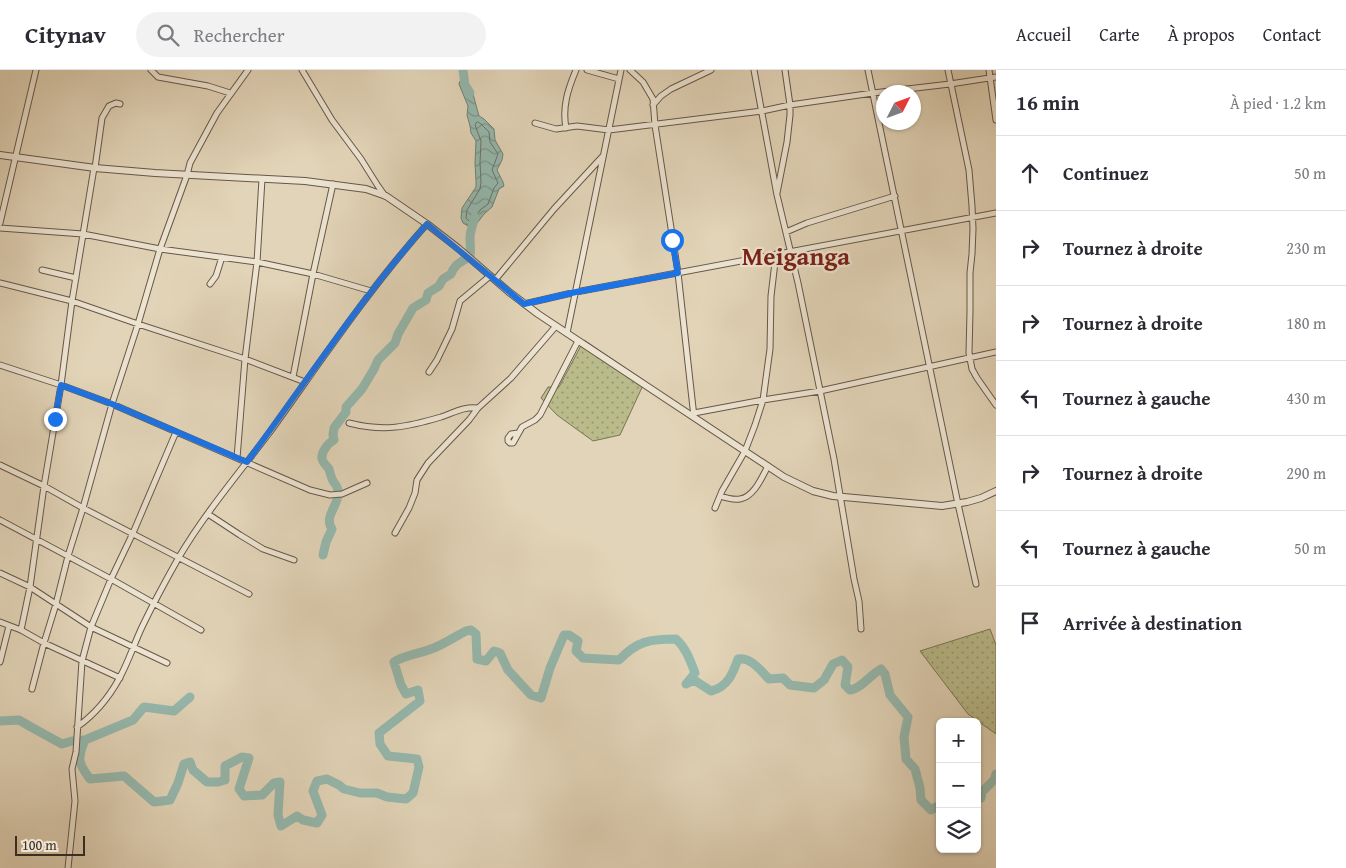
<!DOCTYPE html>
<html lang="fr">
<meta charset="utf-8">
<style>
body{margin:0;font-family:"Gentium Book Plus",serif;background:#f2f2f3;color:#2b2b33}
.controls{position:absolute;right:15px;bottom:15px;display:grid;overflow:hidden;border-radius:8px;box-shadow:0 1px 4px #0004}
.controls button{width:45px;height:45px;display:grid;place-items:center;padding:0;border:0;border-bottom:1px solid #e1e1e2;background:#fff;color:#2b2b33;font:25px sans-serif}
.compass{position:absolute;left:876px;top:15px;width:45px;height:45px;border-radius:50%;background:#fff;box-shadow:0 1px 4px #0004;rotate:48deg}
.scale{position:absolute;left:15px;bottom:12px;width:70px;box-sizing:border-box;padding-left:5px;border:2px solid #3d2e23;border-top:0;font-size:14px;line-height:18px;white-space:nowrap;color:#3d2e23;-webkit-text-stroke:4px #ece3d1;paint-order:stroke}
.stop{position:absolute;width:15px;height:15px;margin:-11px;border:4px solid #1a73e8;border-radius:50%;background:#fff}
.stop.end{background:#1a73e8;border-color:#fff;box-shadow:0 1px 5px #0008}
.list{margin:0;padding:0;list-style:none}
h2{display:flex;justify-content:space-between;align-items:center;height:65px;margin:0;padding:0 20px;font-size:21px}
h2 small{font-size:16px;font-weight:400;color:#7c7c81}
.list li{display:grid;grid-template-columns:32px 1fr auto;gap:15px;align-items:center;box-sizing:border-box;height:75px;padding:0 20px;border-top:1px solid #e1e1e2}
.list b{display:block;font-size:19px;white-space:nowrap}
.list em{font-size:16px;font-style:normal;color:#7c7c81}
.icon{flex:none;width:28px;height:28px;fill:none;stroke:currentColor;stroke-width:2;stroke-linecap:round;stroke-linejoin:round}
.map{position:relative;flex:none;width:996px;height:798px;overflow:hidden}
header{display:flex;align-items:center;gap:30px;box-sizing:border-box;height:70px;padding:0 25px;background:#fff;border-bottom:1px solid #e1e1e2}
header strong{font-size:24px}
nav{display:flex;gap:28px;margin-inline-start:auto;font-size:18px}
.search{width:350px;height:45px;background:#f2f2f3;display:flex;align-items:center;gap:12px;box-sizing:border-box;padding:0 18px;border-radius:28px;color:#7c7c81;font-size:19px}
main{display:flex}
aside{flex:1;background:#fff}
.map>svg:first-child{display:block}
.grass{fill:url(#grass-dots);stroke:#7b7456}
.water{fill:url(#water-waves);stroke:#728176}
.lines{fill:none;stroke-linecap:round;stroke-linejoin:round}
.shore{stroke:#697368;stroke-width:1}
.river{stroke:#95b8ad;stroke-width:9}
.minor-casing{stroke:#665848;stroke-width:7}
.tertiary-casing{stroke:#665848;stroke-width:8}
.minor{stroke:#ece3d1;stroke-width:5}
.tertiary{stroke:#ece3d1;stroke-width:6}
.route{stroke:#1a73e8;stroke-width:6}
.labels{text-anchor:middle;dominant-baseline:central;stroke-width:4.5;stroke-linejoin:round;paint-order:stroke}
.town-label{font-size:25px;font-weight:bold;fill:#7a1f14;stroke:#ece3d1}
</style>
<header>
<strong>Citynav</strong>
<div class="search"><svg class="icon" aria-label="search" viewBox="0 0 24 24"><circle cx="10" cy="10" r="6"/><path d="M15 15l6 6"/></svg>Rechercher</div>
<nav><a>Accueil</a><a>Carte</a><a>À propos</a><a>Contact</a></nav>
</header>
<main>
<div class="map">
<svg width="996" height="798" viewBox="0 0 996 798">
<defs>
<pattern id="grass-dots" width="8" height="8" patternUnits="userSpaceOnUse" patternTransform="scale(1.25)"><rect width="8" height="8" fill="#b9bb8a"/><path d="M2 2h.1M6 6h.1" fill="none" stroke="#989870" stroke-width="1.8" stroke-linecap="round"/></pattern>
<pattern id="water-waves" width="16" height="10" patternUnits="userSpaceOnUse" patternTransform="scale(1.25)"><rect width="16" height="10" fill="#95b8ad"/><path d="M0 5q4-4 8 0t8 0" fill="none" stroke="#7b968c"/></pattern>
</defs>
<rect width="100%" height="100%" fill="#e2d4b8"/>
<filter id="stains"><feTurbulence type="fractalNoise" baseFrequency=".004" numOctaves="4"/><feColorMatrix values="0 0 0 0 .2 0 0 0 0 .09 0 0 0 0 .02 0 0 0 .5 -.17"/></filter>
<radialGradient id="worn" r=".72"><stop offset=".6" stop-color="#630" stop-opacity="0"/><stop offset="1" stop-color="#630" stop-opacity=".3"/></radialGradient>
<!-- grass -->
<path class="grass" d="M584,270L645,311L620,365L593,371L557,345L541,328L548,317H559Z
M990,559L996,575V664L968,644L920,581Z"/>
<!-- water -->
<path class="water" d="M463,10L473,24L479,46L484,49L494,59L495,70L503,84L502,90L497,100L503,112L504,116L499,119L492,137L484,144L475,156H468L463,153L461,148L462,138L476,117V111L475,93L476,71L471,63L470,56L467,45L468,36L459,14L460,11Z"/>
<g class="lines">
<!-- shore -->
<path class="shore" d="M478,52L481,54L489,62L490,72L498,84L492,100L498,113L494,118L488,134L480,140L473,151L470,152L466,148L467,140L480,119L481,112L480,93L481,71L475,55L476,53Z"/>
<!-- river -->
<path class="river" d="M463,0L465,15L470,23
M323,485L326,472L332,459C323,446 340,435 338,421C338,417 335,414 333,411C331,407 330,403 329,399C327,396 323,393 322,389C321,382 328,373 334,370L333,365L334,358L346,342V337L362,319L374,299L378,290L395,273L398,264L413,238L426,230L428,223L439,216L443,209L451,204C455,193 462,192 470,186C471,179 470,174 470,168C470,161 473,154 475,147
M190,627L174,641L144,637L133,650L85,670C77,689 78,693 90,709L124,706L154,732L170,730L178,713L184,694L190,692L193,700L207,712H218L225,710V696L242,687L249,688L239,719L244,726L262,725L274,713L280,712L278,745L281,756L297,746L303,750L317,753L322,745L313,721L317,711L327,709L339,715L344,719L360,723H377L387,727L406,729L413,723L419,697L417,689L388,686L380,674L379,663L420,631L418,620L406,624L401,615L394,592C405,585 419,584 431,579C443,575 454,567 466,561L471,560L476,564L477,589L486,591L494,581L500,583L508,600L531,625L541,628L550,598L564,565H569L578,571L576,581L583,588L619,590C637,571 650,569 676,569C686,578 690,590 695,603L686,614L694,610L711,621C728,617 733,603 738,589C751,587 760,600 769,609L783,608L790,615L814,618L824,610L833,594L842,590L848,597L845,615L850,620C861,619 870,605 881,599L885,604L890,625L908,647L904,667L906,689L915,699L920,718L921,730L931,740L940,735
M0,651L19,650L31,657L62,674L72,671L84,670
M977,730L981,728L982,722L994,710L996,704"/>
<!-- minor casing -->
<g class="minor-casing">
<path id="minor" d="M151,0L158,7L208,16L230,23
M302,0L332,50L361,89L378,116L385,126
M587,0L619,9
M630,0L643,12L653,29L655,55L678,203L694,347
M754,0L777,125L798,213L834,389L854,509L859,531L861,559
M868,0L958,434L976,514
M948,0L969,100L972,136L973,159L972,184L970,203V242L969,283L972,299L977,308L996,335
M989,0L996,50
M653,35L661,26L671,19L711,0
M535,53L556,59L577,56L609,60L762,41L790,35L873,23L950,14L996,7
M566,58C562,37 568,19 576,0
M95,98L102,48L109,36L116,33L120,34
M777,123L787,72L790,45V35L785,0
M0,153L36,0
M0,158L83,164L160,179L257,192L313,204L371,221
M786,162L807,153L895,126
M42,200L76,208
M495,210L554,139L603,86
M0,213L72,231L138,254L245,289L305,312
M210,214L216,206L222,187
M524,234L576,222L996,143
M567,263L621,0
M0,295L61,315L112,334L310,420L330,425L342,424L367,413
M429,302L437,290L452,259L460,231L490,206
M293,307L313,204L333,114
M694,343L763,330L820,321L996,282
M349,353C384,362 407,357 441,347C453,343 465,336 478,338
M518,363L511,364L508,368V371L510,373H513L522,357L535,350L540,345L578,271
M237,388L245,289L257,192L262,109
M0,395L44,416L83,438L249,524
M720,426C726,428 733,430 740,429C754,427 762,407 768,396
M715,438L722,421L745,381L755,355L763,330L770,279L771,226L776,184
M208,444L240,465L263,479L294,490
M0,450L111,509L201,560
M395,463L409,438L415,423L417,410L428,393L469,350L478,338L511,308L556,256
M0,503L30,517L91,557L167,593
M0,552L21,560L44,573L120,608
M21,560L30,517L44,416L61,315L72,231L94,98
M0,592L9,556
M32,619L44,573L56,534L68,486L83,438L112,334L138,254L160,179L187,105L190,93L217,43L248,0
M77,657C94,645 109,627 119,609C128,593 134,574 142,557C153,534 166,510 179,487C205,443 239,403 270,362C321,291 369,219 427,154
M68,798L75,731L72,699L76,682L82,591L91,557L111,509L133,463L176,362"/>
</g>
<!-- tertiary casing -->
<g class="tertiary-casing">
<path id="tertiary" d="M0,85L95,98L155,103L305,111L366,119L386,126L427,154L458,178L509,222L538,244L784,407L813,421L833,426L942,436L967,432L981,428L996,421"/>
</g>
<!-- minor -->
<use href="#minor" class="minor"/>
<!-- tertiary -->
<use href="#tertiary" class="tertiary"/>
</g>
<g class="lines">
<!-- route -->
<path class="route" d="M55,349L61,315L112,334L247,392C306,312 361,228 427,154L524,234L576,222L678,203L672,170"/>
</g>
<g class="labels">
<!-- town labels -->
<g class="town-label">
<text x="796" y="186">Meiganga</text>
</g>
</g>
<rect width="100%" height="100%" filter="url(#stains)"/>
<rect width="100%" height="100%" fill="url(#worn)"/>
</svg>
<div class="controls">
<button>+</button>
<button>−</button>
<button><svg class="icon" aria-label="layers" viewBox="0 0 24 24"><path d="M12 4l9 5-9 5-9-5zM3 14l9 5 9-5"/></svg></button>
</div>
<svg class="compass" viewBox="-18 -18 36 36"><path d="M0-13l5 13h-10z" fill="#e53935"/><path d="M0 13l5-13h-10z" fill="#7c7c81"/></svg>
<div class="scale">100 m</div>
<div class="stop" style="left:672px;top:170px"></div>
<div class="stop end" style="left:55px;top:349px"></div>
</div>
<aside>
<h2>16 min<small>À pied · 1.2 km</small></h2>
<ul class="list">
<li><svg class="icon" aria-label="ahead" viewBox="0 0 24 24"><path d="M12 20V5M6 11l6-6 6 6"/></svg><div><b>Continuez</b></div><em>50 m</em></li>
<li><svg class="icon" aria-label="right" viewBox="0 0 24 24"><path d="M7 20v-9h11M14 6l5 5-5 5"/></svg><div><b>Tournez à droite</b></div><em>230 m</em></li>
<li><svg class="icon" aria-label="right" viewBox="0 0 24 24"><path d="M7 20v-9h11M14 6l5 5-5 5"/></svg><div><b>Tournez à droite</b></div><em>180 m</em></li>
<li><svg class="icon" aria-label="left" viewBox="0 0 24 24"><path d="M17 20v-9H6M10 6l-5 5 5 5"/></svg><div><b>Tournez à gauche</b></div><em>430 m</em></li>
<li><svg class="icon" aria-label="right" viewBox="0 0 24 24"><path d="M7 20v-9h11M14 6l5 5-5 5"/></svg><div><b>Tournez à droite</b></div><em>290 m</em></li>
<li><svg class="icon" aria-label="left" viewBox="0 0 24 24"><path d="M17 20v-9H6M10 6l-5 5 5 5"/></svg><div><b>Tournez à gauche</b></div><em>50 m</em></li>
<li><svg class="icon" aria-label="arrive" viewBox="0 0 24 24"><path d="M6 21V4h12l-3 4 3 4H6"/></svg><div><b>Arrivée à destination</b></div></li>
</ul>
</aside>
</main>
